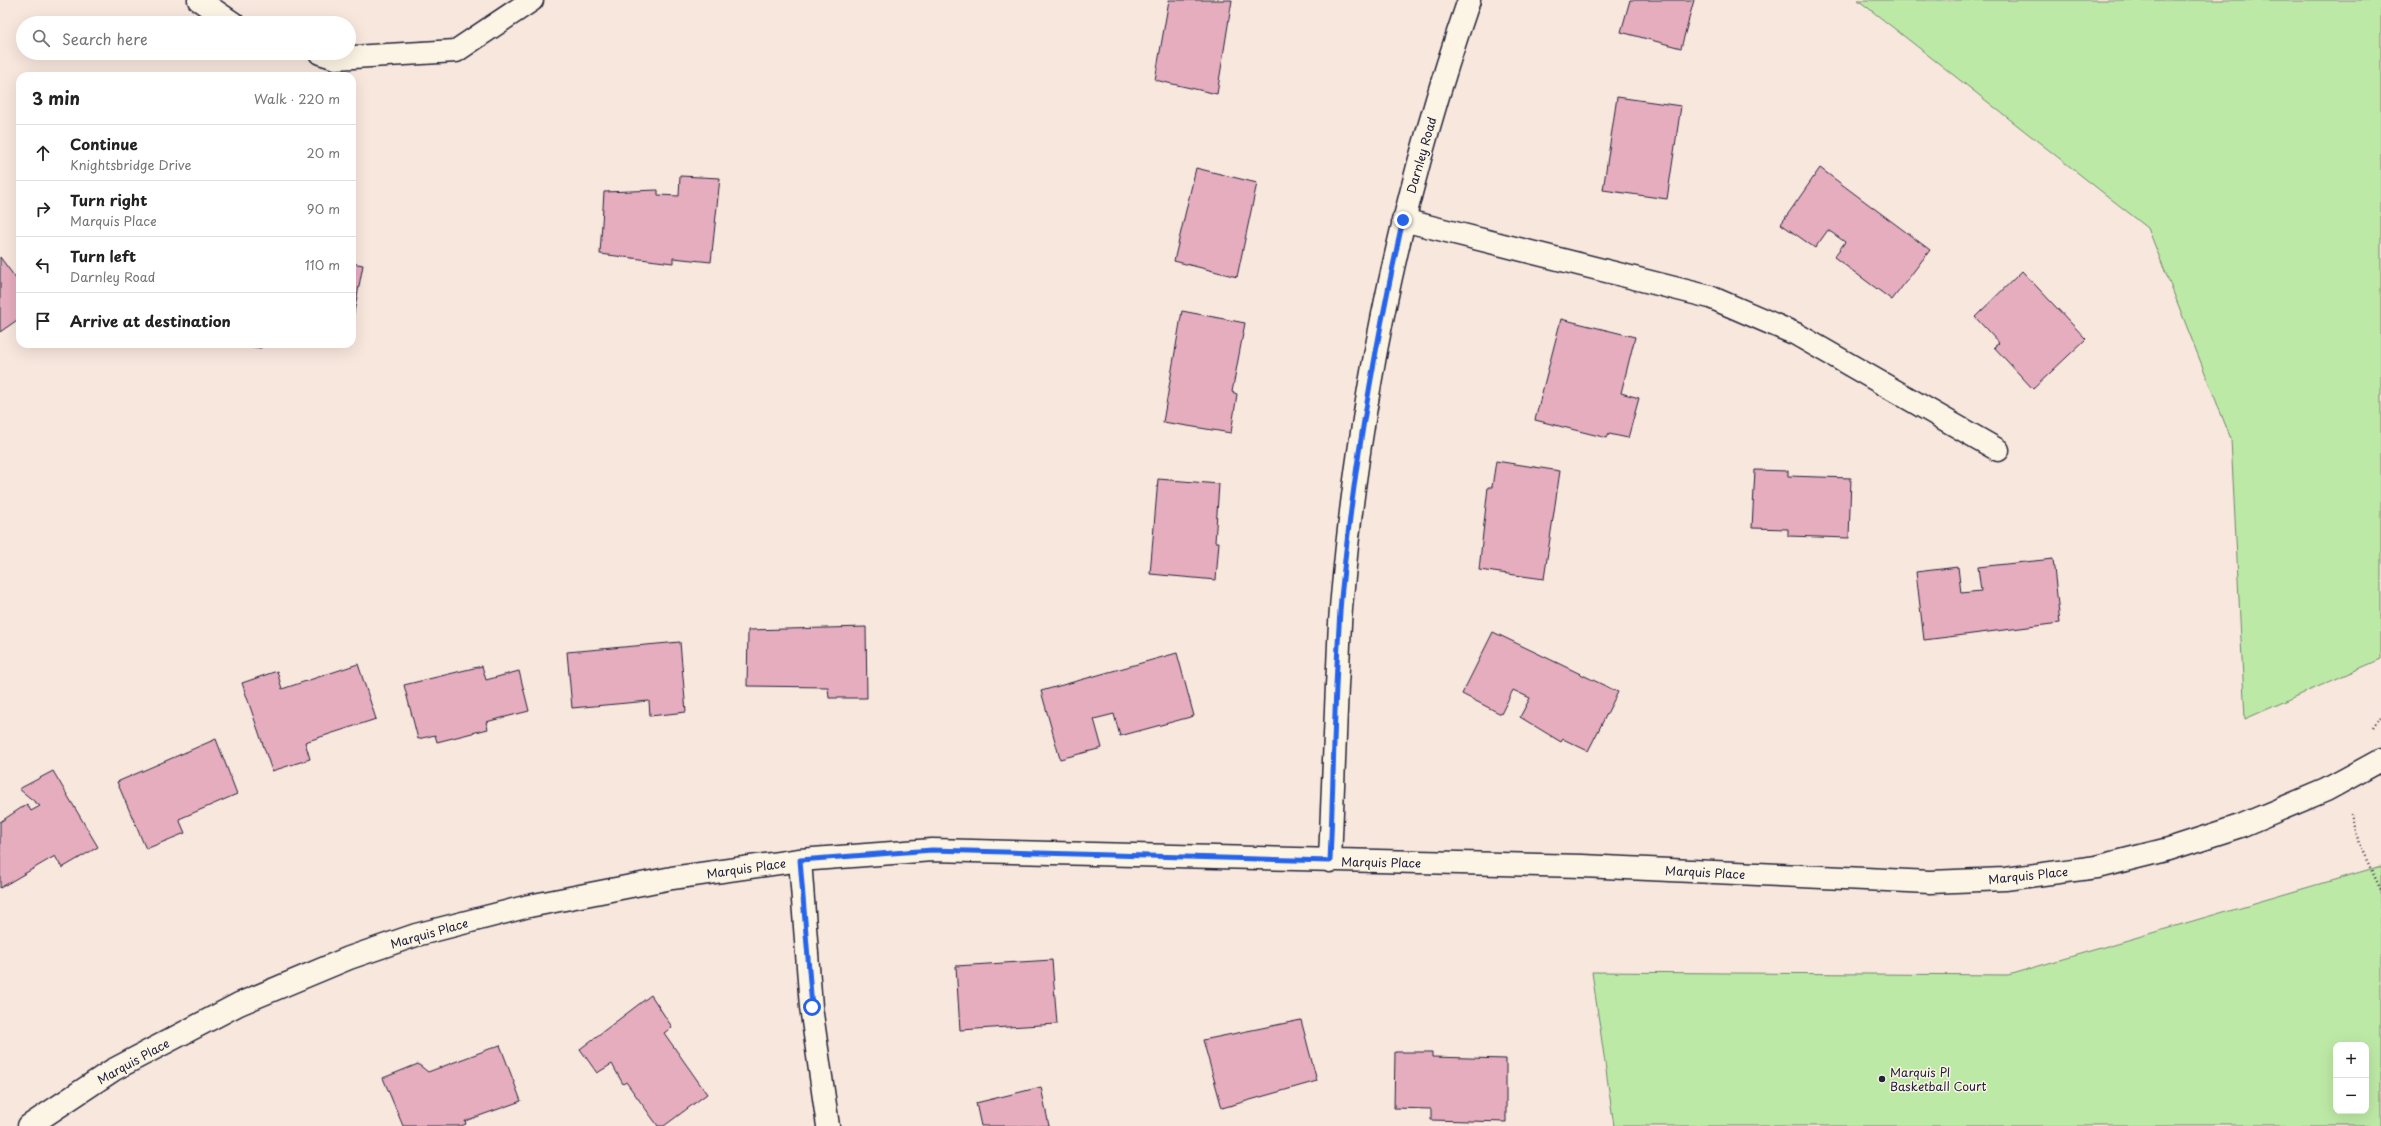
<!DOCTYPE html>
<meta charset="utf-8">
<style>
body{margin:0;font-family:"Playpen Sans",sans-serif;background:#f2f2f2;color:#222}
.controls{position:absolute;right:12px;bottom:12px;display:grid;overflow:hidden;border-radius:8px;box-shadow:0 4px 16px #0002}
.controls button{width:36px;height:36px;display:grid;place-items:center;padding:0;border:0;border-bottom:1px solid #e0e0e0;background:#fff;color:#222;font:20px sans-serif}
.stop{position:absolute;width:12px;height:12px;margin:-9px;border:3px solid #2563eb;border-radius:50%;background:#fff}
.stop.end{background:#2563eb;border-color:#fff;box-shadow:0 1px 4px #0008}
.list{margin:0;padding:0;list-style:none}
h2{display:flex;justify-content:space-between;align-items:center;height:52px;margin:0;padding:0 16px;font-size:17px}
h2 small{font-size:13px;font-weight:400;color:#767676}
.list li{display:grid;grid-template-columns:26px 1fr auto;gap:12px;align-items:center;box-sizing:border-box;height:56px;padding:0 16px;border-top:1px solid #e0e0e0}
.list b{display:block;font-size:15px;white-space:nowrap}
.list p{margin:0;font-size:13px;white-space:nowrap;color:#767676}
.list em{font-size:13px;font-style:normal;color:#767676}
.icon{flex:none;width:22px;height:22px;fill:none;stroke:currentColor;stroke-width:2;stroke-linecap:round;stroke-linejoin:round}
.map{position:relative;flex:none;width:2381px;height:1126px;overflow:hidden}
.search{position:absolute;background:#fff;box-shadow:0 4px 16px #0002;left:16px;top:16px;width:340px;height:44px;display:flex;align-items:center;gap:10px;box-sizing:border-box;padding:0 14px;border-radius:22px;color:#767676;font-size:15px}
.panel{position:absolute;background:#fff;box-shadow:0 4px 16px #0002;left:16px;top:72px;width:340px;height:276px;border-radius:12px}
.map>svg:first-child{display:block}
.green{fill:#bde9a6;stroke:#708670;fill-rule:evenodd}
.building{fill:#e6adbf;stroke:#22223b}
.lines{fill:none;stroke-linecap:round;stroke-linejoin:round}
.service-casing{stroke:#22223b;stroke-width:25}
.minor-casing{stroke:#22223b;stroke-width:25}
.path{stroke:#22223b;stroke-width:2.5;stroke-dasharray:1 3;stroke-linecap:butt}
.service{stroke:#fcf5e5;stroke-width:22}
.minor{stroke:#fcf5e5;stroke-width:22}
.route{stroke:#2563eb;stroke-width:5}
.poi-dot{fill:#22223b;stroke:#fcf5e5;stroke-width:1.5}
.labels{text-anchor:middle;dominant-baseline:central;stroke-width:3;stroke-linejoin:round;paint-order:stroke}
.street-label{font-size:12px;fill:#22223b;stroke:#fcf5e5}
.poi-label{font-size:12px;fill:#22223b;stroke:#fcf5e5;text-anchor:start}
</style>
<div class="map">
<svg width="2381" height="1126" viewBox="0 0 2381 1126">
<rect width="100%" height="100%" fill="#f8e7dd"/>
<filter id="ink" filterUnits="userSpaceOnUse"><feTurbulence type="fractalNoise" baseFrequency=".025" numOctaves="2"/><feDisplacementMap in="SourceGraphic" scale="8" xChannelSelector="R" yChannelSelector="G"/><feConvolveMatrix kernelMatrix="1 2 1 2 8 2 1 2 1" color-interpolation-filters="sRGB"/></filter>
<g filter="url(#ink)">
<!-- green -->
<path class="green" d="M1858,0H2381V659L2245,719L2231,439L2148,228Z
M2381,866V1126H1614L1592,972L2008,975ZM2336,1045H2366V1111H2336Z"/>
<!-- building -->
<path class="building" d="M1169,0H1232L1217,94L1155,80Z
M1630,0H1694L1681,48L1621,32Z
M1617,97L1681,106L1667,199L1603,190Z
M1196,168L1257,183L1237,277L1174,261Z
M1820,168L1930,250L1892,300L1834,257L1845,242L1828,230L1815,248L1781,224Z
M680,176L720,178L711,262L673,258V263L600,254L604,192L658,190V195L679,196Z
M0,257L20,284V318L0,332Z
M352,263L363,265L352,323Z
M2022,271L2086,339L2033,389L1994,347L1999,343L1975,317Z
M1182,311L1245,323L1232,392L1237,394L1231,433L1163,422Z
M1561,319L1635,337L1621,393L1639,398L1628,438L1609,434L1607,438L1535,420Z
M233,344H262L261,348Z
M1496,461L1560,471L1544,579L1479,570L1488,487H1492Z
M1755,470L1788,471V476L1851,478L1849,538L1788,536V529L1752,528Z
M1158,479L1219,484L1215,542H1219L1216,580L1150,574Z
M2053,559L2060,623L1924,640L1916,572L1958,567L1961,593L1981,591L1978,567Z
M866,627L867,698H829L828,687L747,686L748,630Z
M1493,632L1618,692L1588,751L1563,739L1561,742L1520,717L1530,698L1513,690L1501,714L1462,694Z
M680,642L686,712L650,716L649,701L572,708L567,652Z
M1177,653L1194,716L1120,736L1114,714L1094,719L1102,748L1060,759L1041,691Z
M358,664L376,719L305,742L310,759L272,771L242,683L277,671L282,689Z
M482,666L486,680L519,671L529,711L486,722L488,729L437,742L435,735L418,739L404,685Z
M216,739L237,794L179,819L185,833L146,849L117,782Z
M53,771L98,847L62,868L55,856L0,888V822L27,804L31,811L40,806L19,789Z
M1052,960L1057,1024L960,1030L956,966Z
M651,995L672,1027L664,1033L707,1094L664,1126H658L626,1082L623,1084L612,1064L597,1073L580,1049Z
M1301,1020L1317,1081L1222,1108L1203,1040Z
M500,1045L521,1101L465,1121L466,1124L461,1126H403L383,1078L418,1064L428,1072Z
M1395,1052H1432V1057L1506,1059V1122L1431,1120V1109L1394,1108Z
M1041,1087L1049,1126H981L976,1103Z"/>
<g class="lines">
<!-- service casing -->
<g class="service-casing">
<path id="service" d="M1403,220L1710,297L1796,334L1998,450"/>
</g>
<!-- minor casing -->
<g class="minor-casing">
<path id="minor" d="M199,0L233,23
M320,53L336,58L456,51L532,0
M800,860L811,1007L828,1126
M1330,861C1332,802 1335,744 1337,685C1339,656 1339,626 1342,597C1360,393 1402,194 1469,0
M29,1126L113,1070L239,1004L349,958L416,935L529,906L672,878L800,860L932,850L1582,866L1930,882L2005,879L2097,867L2169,849L2240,826L2326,790L2381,760"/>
</g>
<!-- path -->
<path class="path" d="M2373,728L2381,715
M2352,814L2359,844L2381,890"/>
<!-- service -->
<use href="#service" class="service"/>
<!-- minor -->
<use href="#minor" class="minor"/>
</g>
</g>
<g class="lines" filter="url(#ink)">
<!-- route -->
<path class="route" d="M812,1007L800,860L932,850L1330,861C1334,774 1334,685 1341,598C1353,470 1375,345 1403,220"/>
</g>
<!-- markers -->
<circle class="poi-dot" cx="1882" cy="1079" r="4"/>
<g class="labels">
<!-- street labels -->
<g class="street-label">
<text transform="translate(1421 155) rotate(-74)">Darnley Road</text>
<text transform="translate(1381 862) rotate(1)">Marquis Place</text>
<text transform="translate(746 868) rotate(-8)">Marquis Place</text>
<text transform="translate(1705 872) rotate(3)">Marquis Place</text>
<text transform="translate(2028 875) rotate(-6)">Marquis Place</text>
<text transform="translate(429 933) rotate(-16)">Marquis Place</text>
<text transform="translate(133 1061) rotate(-29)">Marquis Place</text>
</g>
<!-- poi labels -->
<g class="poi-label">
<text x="1890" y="1072">Marquis Pl<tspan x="1890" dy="14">Basketball Court</tspan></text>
</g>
</g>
</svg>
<div class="controls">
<button>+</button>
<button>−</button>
</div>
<div class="stop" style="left:812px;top:1007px"></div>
<div class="stop end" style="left:1403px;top:220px"></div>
<div class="search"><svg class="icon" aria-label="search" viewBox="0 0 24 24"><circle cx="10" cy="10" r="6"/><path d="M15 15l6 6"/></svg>Search here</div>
<section class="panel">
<h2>3 min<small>Walk · 220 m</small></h2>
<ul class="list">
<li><svg class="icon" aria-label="ahead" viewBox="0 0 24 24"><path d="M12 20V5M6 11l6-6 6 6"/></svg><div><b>Continue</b><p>Knightsbridge Drive</p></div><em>20 m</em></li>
<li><svg class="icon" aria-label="right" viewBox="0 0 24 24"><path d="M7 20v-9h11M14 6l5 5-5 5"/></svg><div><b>Turn right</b><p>Marquis Place</p></div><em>90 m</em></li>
<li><svg class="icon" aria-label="left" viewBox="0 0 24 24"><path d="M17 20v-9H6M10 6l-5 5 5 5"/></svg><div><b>Turn left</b><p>Darnley Road</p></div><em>110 m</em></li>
<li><svg class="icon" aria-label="arrive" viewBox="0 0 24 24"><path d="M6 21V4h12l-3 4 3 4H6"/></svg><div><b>Arrive at destination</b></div></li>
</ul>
</section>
</div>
